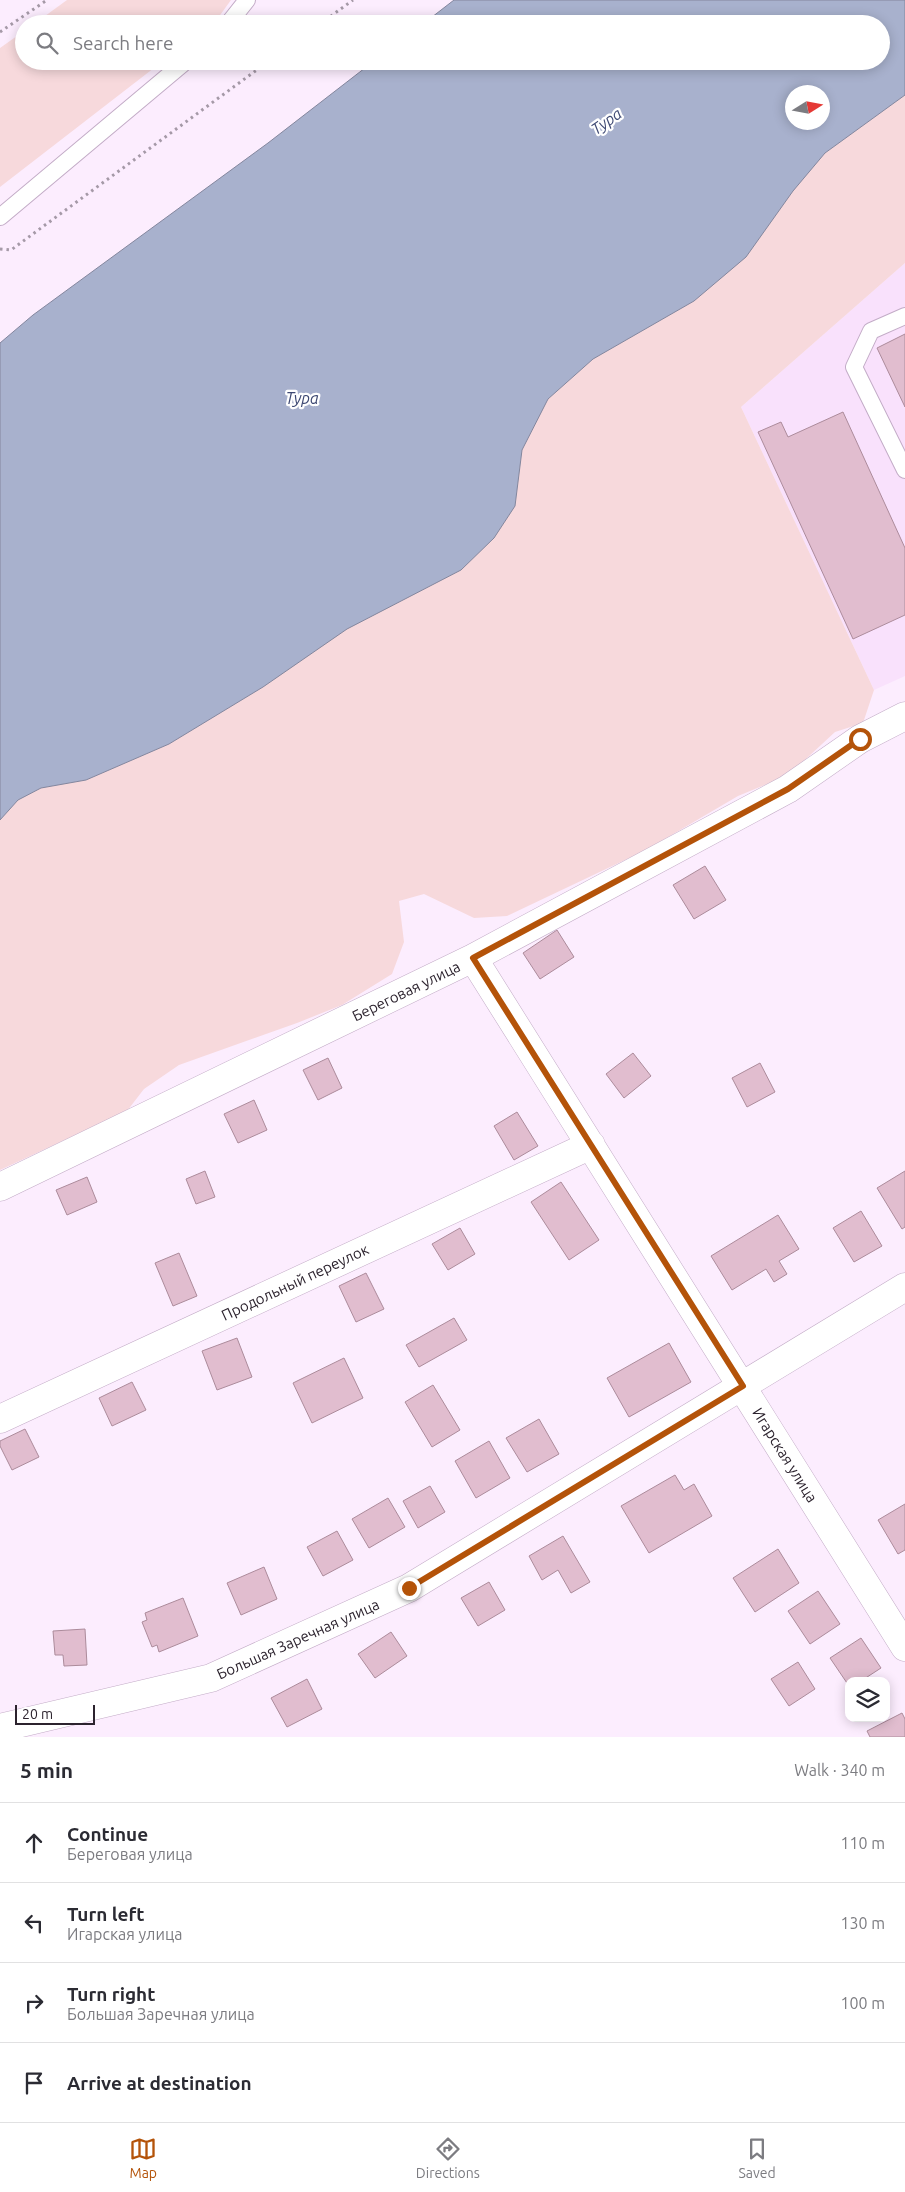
<!DOCTYPE html>
<meta charset="utf-8">
<style>
body{margin:0;font-family:Ubuntu,sans-serif;background:#f2f2f3;color:#2b2b33}
.controls{position:absolute;right:15px;bottom:15px;display:grid;overflow:hidden;border-radius:10px;box-shadow:0 2px 12px #0003}
.controls button{width:45px;height:45px;display:grid;place-items:center;padding:0;border:0;border-bottom:1px solid #e1e1e2;background:#fff;color:#2b2b33;font:25px sans-serif}
.compass{position:absolute;left:785px;top:85px;width:45px;height:45px;border-radius:50%;background:#fff;box-shadow:0 2px 12px #0003;rotate:79deg}
.scale{position:absolute;left:15px;bottom:12px;width:80px;box-sizing:border-box;padding-left:5px;border:2px solid #2c232e;border-top:0;font-size:14px;line-height:18px;white-space:nowrap;color:#2c232e;-webkit-text-stroke:4px #fff;paint-order:stroke}
.stop{position:absolute;width:15px;height:15px;margin:-11px;border:4px solid #b45309;border-radius:50%;background:#fff}
.stop.end{background:#b45309;border-color:#fff;box-shadow:0 1px 5px #0008}
.list{margin:0;padding:0;list-style:none}
h2{display:flex;justify-content:space-between;align-items:center;height:65px;margin:0;padding:0 20px;font-size:21px}
h2 small{font-size:16px;font-weight:400;color:#7c7c81}
.list li{display:grid;grid-template-columns:32px 1fr auto;gap:15px;align-items:center;box-sizing:border-box;height:80px;padding:0 20px;border-top:1px solid #e1e1e2}
.list b{display:block;font-size:19px;white-space:nowrap}
.list p{margin:0;font-size:16px;white-space:nowrap;color:#7c7c81}
.list em{font-size:16px;font-style:normal;color:#7c7c81}
.icon{flex:none;width:28px;height:28px;fill:none;stroke:currentColor;stroke-width:2;stroke-linecap:round;stroke-linejoin:round}
.map{position:relative;flex:none;width:905px;height:1737px;overflow:hidden}
.search{position:absolute;background:#fff;box-shadow:0 2px 12px #0003;left:15px;right:15px;top:15px;height:55px;display:flex;align-items:center;gap:12px;box-sizing:border-box;padding:0 18px;border-radius:28px;color:#7c7c81;font-size:19px}
.sheet{height:385px;background:#fff}
nav{display:flex;justify-content:space-around;align-items:center;box-sizing:border-box;height:70px;border-top:1px solid #e1e1e2;background:#fff;font-size:14px;color:#7c7c81}
nav a{display:grid;justify-items:center;gap:2px}
nav .on{color:#b45309}
.map>svg:first-child{display:block}
.built{fill:#f9e1fc}
.green{fill:#f7d9dc}
.water{fill:#a8b1cd;stroke:#83869d;fill-rule:evenodd}
.building{fill:#e1bdcf;stroke:#ac8b9b}
.lines{fill:none;stroke-linecap:round;stroke-linejoin:round}
.service-casing{stroke:#c3acc7;stroke-width:18}
.minor-casing{stroke:#c3acc7;stroke-width:29}
.path{stroke:#a599a7;stroke-width:3;stroke-dasharray:2.5 4;stroke-linecap:butt}
.service{stroke:#fff;stroke-width:16}
.minor{stroke:#fff;stroke-width:28}
.route{stroke:#b45309;stroke-width:6}
.labels{text-anchor:middle;dominant-baseline:central;stroke-width:4.5;stroke-linejoin:round;paint-order:stroke}
.street-label{font-size:15px;fill:#2c232e;stroke:#fff}
.water-label{font-size:16px;font-style:italic;fill:#3e4973;stroke:#fff}
</style>
<div class="map">
<svg width="905" height="1737" viewBox="0 0 905 1737">
<rect width="100%" height="100%" fill="#fcedfe"/>
<!-- built -->
<path class="built" d="M905,263V676L874,690L741,407Z"/>
<!-- green -->
<path class="green" d="M67,0H231L218,18L211,24H34Z
M24,31V61H163L0,187V48Z
M905,95V263L741,407L874,690L863,723L835,732L794,770L772,782L738,796L646,850L507,916L474,918L424,894L399,901L404,942L392,974L342,1005L297,1023L179,1065L144,1089L127,1111L0,1170V820L18,800L41,788L86,780L169,744L263,687L515,506L522,450L548,399L593,359L694,301L825,153Z"/>
<!-- water -->
<path class="water" d="M454,0H905V95L825,153L793,191L746,257L694,301L593,359L548,399L522,450L515,506L494,538L461,570L347,629L263,687L169,744L86,780L41,788L18,800L0,820V343L33,315L268,143L374,61H881V24H423ZM792,92H822V122H792Z"/>
<!-- building -->
<path class="building" d="M905,334V407L877,348Z
M843,412L905,548V615L853,639L758,432L781,422L788,437Z
M705,866L726,900L694,919L673,885Z
M557,930L574,957L540,979L523,953Z
M633,1053L651,1076L624,1098L606,1074Z
M328,1058L342,1088L318,1100L303,1070Z
M760,1063L775,1092L747,1107L732,1078Z
M254,1100L267,1130L238,1143L224,1114Z
M517,1112L538,1146L514,1160L494,1126Z
M205,1171L215,1197L196,1204L186,1179Z
M905,1171V1227L902,1229L877,1188Z
M87,1177L97,1202L67,1215L56,1190Z
M561,1182L599,1240L569,1260L531,1202Z
M861,1211L882,1246L854,1262L833,1228Z
M778,1215L799,1249L779,1261L787,1274L774,1282L766,1269L732,1290L711,1256Z
M460,1228L475,1254L448,1270L432,1244Z
M179,1253L197,1296L173,1306L155,1263Z
M366,1273L384,1309L356,1322L339,1286Z
M454,1318L467,1340L419,1367L406,1345Z
M237,1338L252,1377L217,1390L202,1351Z
M669,1343L691,1382L629,1417L607,1378Z
M344,1358L363,1398L312,1423L293,1383Z
M132,1382L146,1410L112,1426L99,1398Z
M433,1385L460,1430L432,1447L405,1402Z
M539,1419L559,1454L527,1472L506,1438Z
M25,1429L39,1457L12,1470L0,1446V1441Z
M489,1441L510,1478L476,1498L455,1461Z
M675,1475L684,1490L694,1484L712,1516L649,1553L621,1506Z
M430,1486L445,1512L418,1528L403,1501Z
M388,1498L405,1527L369,1548L352,1519Z
M905,1504V1550L898,1554L878,1520Z
M337,1531L353,1560L323,1576L307,1547Z
M563,1536L590,1582L571,1593L558,1570L542,1580L529,1556Z
M778,1549L799,1583L755,1612L733,1578Z
M264,1567L277,1599L241,1615L227,1583Z
M489,1582L505,1610L478,1626L461,1598Z
M818,1591L840,1624L810,1644L788,1611Z
M183,1598L198,1636L159,1652L157,1645L152,1647L142,1622L147,1620L145,1613Z
M85,1629L87,1665L64,1666L63,1655H55L53,1631Z
M391,1632L407,1656L375,1678L358,1654Z
M861,1638L881,1668L861,1681H849V1686L830,1658Z
M798,1662L815,1689L789,1706L771,1679Z
M307,1679L322,1709L287,1727L271,1698Z
M902,1713L905,1719V1737H870L867,1731Z"/>
<g class="lines">
<!-- service casing -->
<g class="service-casing">
<path id="service" d="M228,24L247,0
M0,217L186,61
M905,316L871,331L854,367L905,470"/>
</g>
<!-- minor casing -->
<g class="minor-casing">
<path id="minor" d="M473,958L905,1647
M0,1187L473,958L788,789L860,739L905,716
M0,1419L591,1145
M0,1728L211,1678L409,1588L905,1287"/>
</g>
<!-- path -->
<path class="path" d="M320,24L353,0
M0,32L47,0
M0,249L11,250L269,61"/>
<!-- service -->
<use href="#service" class="service"/>
<!-- minor -->
<use href="#minor" class="minor"/>
</g>
<g class="lines">
<!-- route -->
<path class="route" d="M409,1588L743,1386L473,958L788,789L860,739"/>
</g>
<g class="labels">
<!-- street labels -->
<g class="street-label">
<text transform="translate(406 991) rotate(-26)">Береговая улица</text>
<text transform="translate(295 1282) rotate(-25)">Продольный переулок</text>
<text transform="translate(785 1455) rotate(58)">Игарская улица</text>
<text transform="translate(298 1639) rotate(-24)">Большая Заречная улица</text>
</g>
<!-- water labels -->
<g class="water-label">
<text transform="translate(606 121) rotate(-35)">Тура</text>
<text x="302" y="398">Тура</text>
</g>
</g>
</svg>
<div class="controls">
<button><svg class="icon" aria-label="layers" viewBox="0 0 24 24"><path d="M12 4l9 5-9 5-9-5zM3 14l9 5 9-5"/></svg></button>
</div>
<svg class="compass" viewBox="-18 -18 36 36"><path d="M0-13l5 13h-10z" fill="#e53935"/><path d="M0 13l5-13h-10z" fill="#7c7c81"/></svg>
<div class="scale">20 m</div>
<div class="stop" style="left:860px;top:739px"></div>
<div class="stop end" style="left:409px;top:1588px"></div>
<div class="search"><svg class="icon" aria-label="search" viewBox="0 0 24 24"><circle cx="10" cy="10" r="6"/><path d="M15 15l6 6"/></svg>Search here</div>
</div>
<section class="sheet">
<h2>5 min<small>Walk · 340 m</small></h2>
<ul class="list">
<li><svg class="icon" aria-label="ahead" viewBox="0 0 24 24"><path d="M12 20V5M6 11l6-6 6 6"/></svg><div><b>Continue</b><p>Береговая улица</p></div><em>110 m</em></li>
<li><svg class="icon" aria-label="left" viewBox="0 0 24 24"><path d="M17 20v-9H6M10 6l-5 5 5 5"/></svg><div><b>Turn left</b><p>Игарская улица</p></div><em>130 m</em></li>
<li><svg class="icon" aria-label="right" viewBox="0 0 24 24"><path d="M7 20v-9h11M14 6l5 5-5 5"/></svg><div><b>Turn right</b><p>Большая Заречная улица</p></div><em>100 m</em></li>
<li><svg class="icon" aria-label="arrive" viewBox="0 0 24 24"><path d="M6 21V4h12l-3 4 3 4H6"/></svg><div><b>Arrive at destination</b></div></li>
</ul>
</section>
<nav>
<a class="on"><svg class="icon" aria-label="map" viewBox="0 0 24 24"><path d="M3 6l6-2 6 2 6-2v14l-6 2-6-2-6 2zM9 4v14M15 6v14"/></svg>Map</a>
<a><svg class="icon" aria-label="directions" viewBox="0 0 24 24"><path d="M12 3l9 9-9 9-9-9zM9 14v-3h6M13 9l2 2-2 2"/></svg>Directions</a>
<a><svg class="icon" aria-label="saved" viewBox="0 0 24 24"><path d="M7 4h10v16l-5-4-5 4z"/></svg>Saved</a>
</nav>
